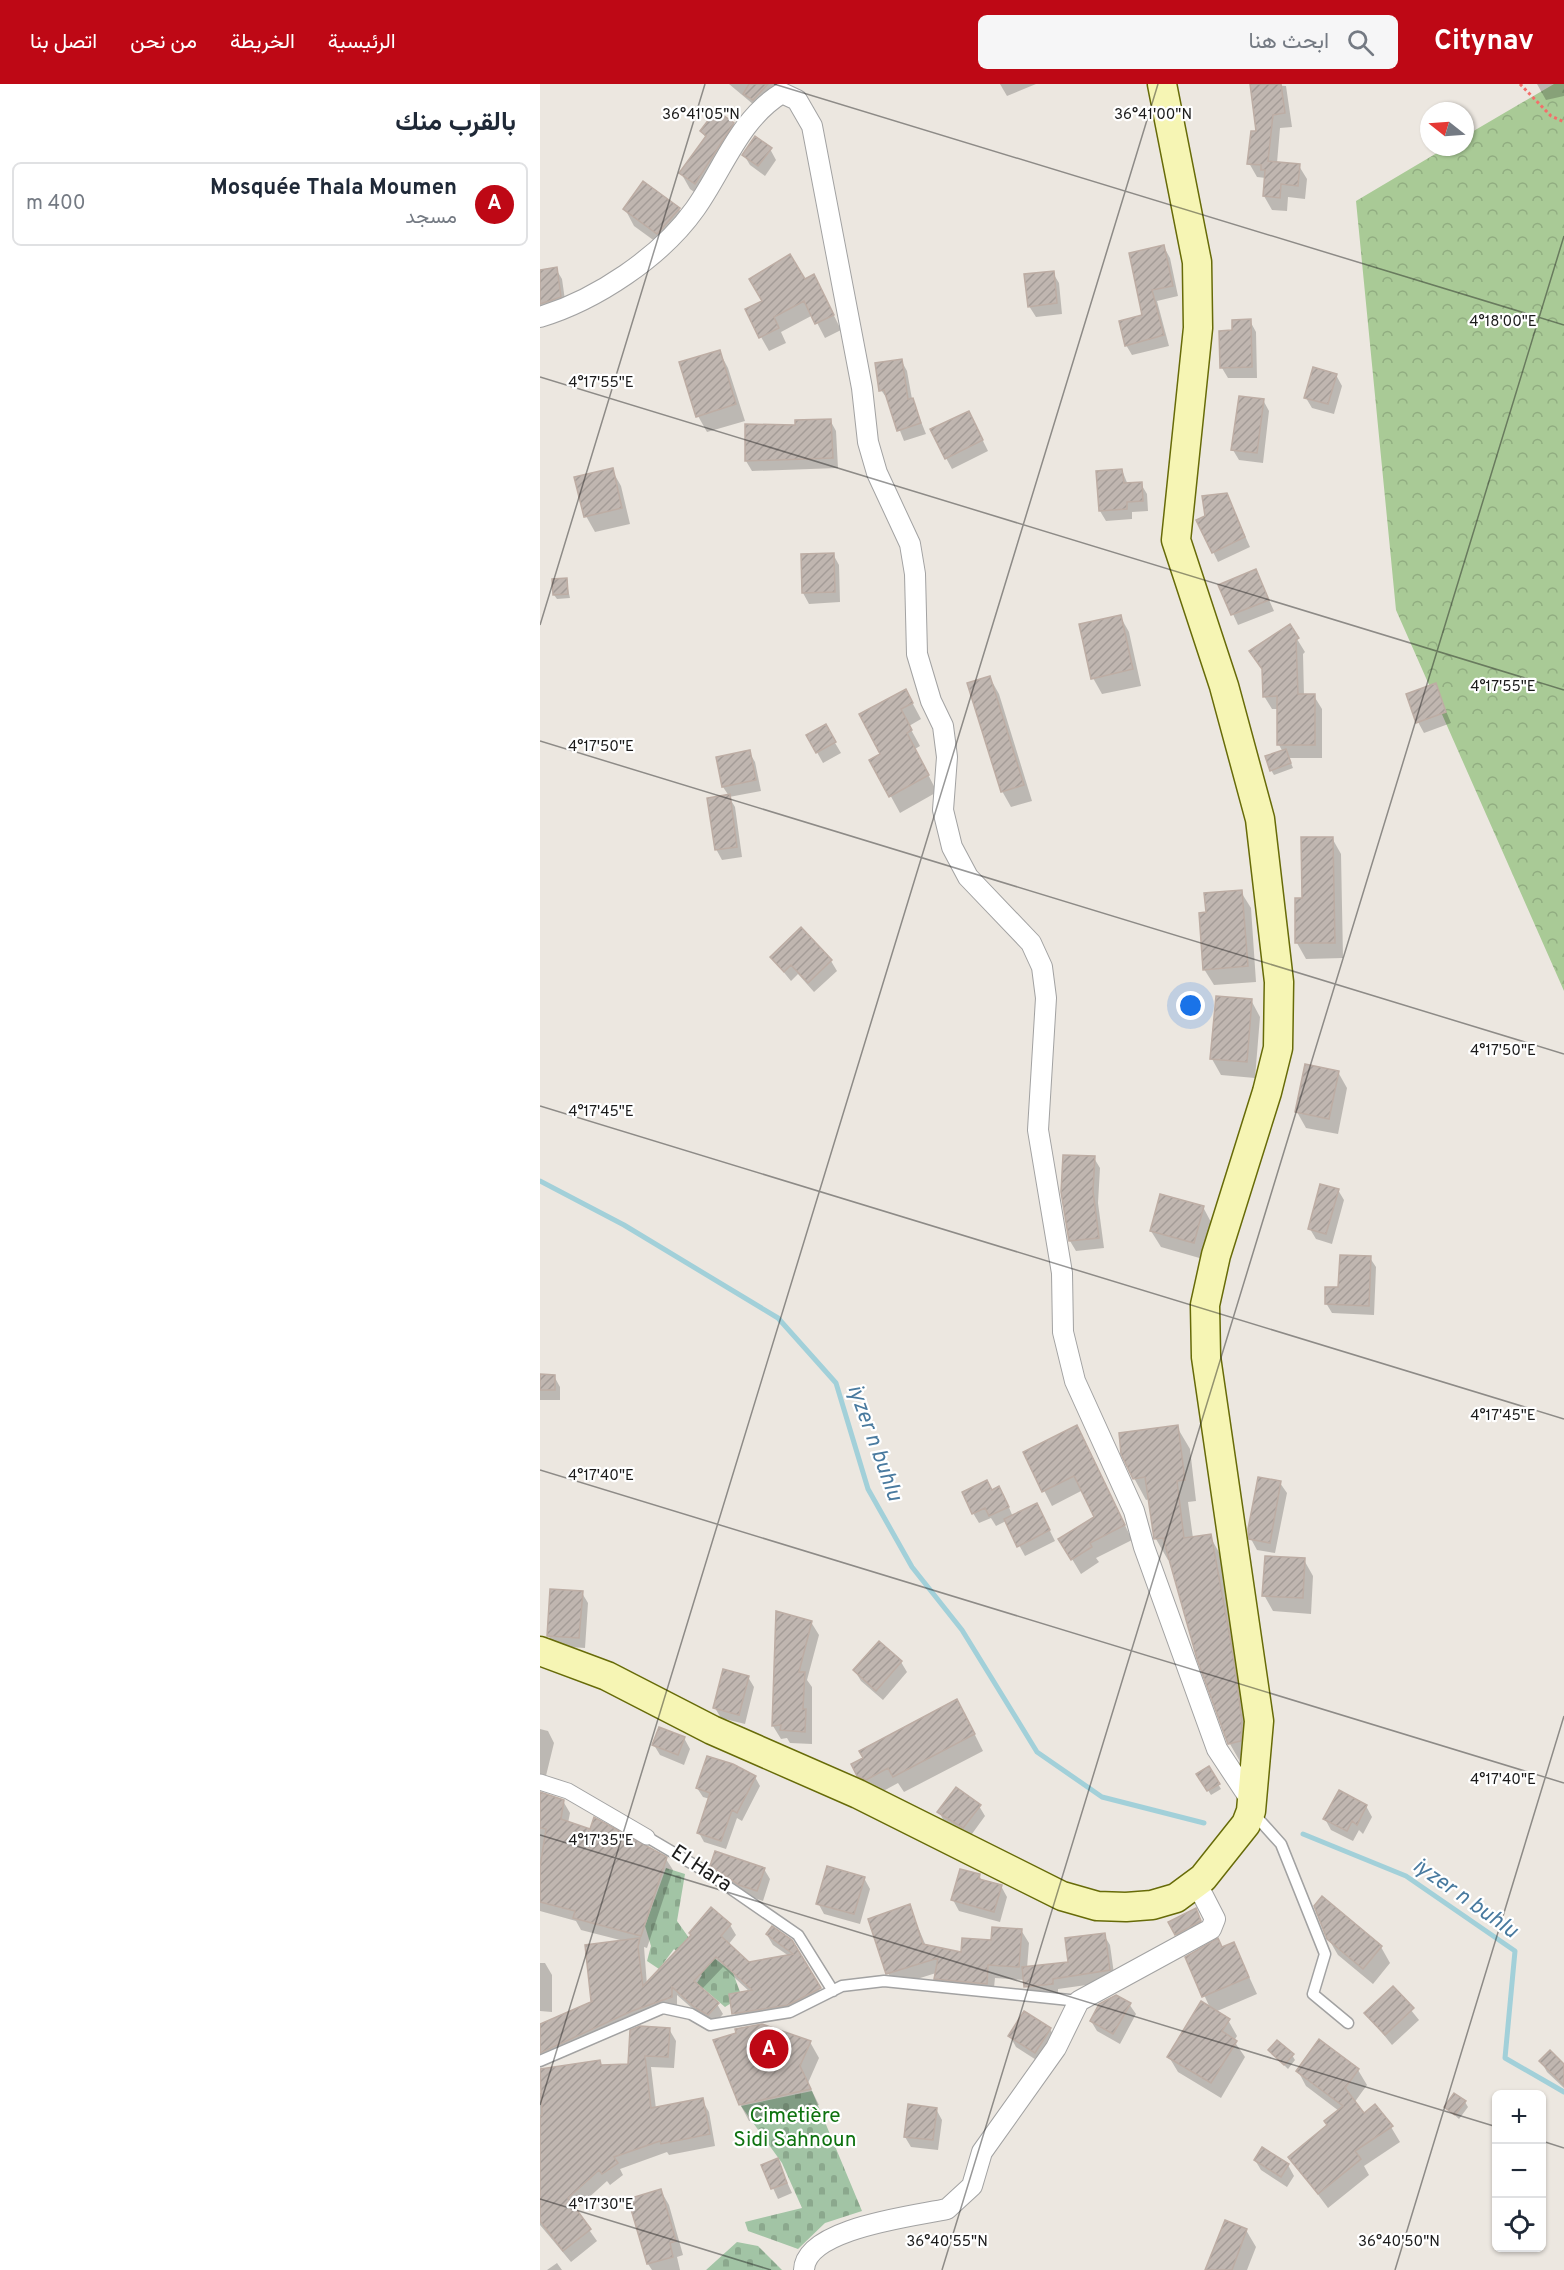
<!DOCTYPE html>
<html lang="ar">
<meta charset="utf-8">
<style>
body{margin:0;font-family:Overpass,Vazirmatn,sans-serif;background:#f6f6f7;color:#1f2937;direction:rtl}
.controls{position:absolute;right:18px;bottom:18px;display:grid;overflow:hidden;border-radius:9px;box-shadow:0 2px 4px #0004}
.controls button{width:54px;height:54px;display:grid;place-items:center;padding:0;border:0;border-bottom:2px solid #e0e1e3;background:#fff;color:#1f2937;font:30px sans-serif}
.compass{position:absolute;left:880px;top:18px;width:54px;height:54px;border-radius:50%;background:#fff;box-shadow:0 2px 4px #0004;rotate:287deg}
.you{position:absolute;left:651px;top:922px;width:21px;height:21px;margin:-15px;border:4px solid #fff;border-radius:50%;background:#1a73e8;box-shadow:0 0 0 9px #1a73e833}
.badge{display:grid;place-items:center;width:39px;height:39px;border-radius:50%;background:#be0815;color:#fff;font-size:20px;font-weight:700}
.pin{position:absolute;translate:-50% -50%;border:3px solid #fff;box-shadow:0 2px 6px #0006}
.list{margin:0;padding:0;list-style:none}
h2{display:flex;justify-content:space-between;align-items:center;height:78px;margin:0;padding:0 24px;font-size:26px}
h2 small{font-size:20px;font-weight:400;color:#747a83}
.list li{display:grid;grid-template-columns:39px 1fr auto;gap:18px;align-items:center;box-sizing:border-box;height:84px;margin:0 12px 12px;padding:0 12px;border:2px solid #e0e1e3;border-radius:9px}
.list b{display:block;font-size:22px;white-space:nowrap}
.list p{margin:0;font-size:20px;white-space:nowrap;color:#747a83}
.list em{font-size:20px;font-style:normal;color:#747a83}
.icon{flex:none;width:33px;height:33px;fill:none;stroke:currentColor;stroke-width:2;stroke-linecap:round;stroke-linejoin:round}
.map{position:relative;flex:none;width:1024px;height:2186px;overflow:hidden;direction:ltr}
header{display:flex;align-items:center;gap:36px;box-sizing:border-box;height:84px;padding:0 30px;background:#be0815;color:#fff}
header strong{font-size:28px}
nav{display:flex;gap:33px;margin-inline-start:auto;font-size:21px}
.search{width:420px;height:54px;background:#f6f6f7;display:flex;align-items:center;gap:15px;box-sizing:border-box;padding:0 21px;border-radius:9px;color:#747a83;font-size:22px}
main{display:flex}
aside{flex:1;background:#fff}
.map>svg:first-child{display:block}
.forest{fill:url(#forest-crowns)}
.cemetery{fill:url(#cemetery-stones)}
.shadow{fill:#0003}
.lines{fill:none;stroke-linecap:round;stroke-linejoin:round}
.stream{stroke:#a2d0d9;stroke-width:5}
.building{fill:url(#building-hatch);stroke:#bdada4;stroke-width:1.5}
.service-casing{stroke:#a2a2a2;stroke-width:13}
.pedestrian-casing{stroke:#a2a2a2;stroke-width:17}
.minor-casing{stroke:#a2a2a2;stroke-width:22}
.secondary-casing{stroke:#676b08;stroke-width:31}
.path{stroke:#f46e6a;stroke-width:3;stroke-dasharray:3 3;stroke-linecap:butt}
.service{stroke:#fff;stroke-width:10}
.pedestrian{stroke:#fff;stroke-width:15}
.minor{stroke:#fff;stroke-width:20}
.secondary{stroke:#f6f5b4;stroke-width:28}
.ticks{fill:none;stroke:#1b1b1b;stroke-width:1.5;stroke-opacity:0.45}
.labels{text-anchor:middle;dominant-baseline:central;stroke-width:4.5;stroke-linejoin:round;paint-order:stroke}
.street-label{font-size:21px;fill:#1b1b1b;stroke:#fff}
.park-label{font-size:21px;fill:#0f7310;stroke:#fff}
.water-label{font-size:22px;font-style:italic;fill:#497a9f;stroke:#fff}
.ticks-label{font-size:15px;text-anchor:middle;fill:#1b1b1b;stroke:#fff;stroke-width:4.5;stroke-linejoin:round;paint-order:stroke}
</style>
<header>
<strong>Citynav</strong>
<div class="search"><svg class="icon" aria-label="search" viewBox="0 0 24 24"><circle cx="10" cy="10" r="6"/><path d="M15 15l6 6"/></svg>ابحث هنا</div>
<nav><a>الرئيسية</a><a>الخريطة</a><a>من نحن</a><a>اتصل بنا</a></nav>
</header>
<main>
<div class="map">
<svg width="1024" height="2186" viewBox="0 0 1024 2186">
<defs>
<pattern id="forest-crowns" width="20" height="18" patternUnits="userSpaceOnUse" patternTransform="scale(1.5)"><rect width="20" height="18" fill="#a9ca96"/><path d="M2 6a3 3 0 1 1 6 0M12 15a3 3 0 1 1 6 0" fill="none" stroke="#91ad81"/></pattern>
<pattern id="cemetery-stones" width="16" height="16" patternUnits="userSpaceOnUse" patternTransform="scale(1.5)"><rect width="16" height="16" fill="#a2c4a5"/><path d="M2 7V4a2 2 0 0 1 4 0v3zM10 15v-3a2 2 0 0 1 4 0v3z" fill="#8ba88d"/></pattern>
<pattern id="building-hatch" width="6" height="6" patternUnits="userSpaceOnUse" patternTransform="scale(1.5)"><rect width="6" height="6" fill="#c0b6b0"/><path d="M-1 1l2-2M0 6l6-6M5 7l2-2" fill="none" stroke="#a49c97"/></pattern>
</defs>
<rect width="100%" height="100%" fill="#ece7e0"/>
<!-- forest -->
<path class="forest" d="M1014,0H1024V907L856,526L816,117L907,63H925V52Z"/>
<!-- cemetery -->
<path class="cemetery" d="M126,1784L145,1790L137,1837L149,1854L193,1889L200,1908L196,1916L185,1923L157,1899L162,1891L134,1865L119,1885L107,1877L111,1862L105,1842Z
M272,2007L322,2127L285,2139L258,2165L208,2147L205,2138L262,2124L242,2079L201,2022Z
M197,2158L218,2162L242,2186H166Z"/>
<!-- shadow -->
<path class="shadow" d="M189,0H241L220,26Z
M460,0H496L467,12Z
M711,0L746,2L752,43L740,44L737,79L759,82L767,95L765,115L748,113L747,127L732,126L724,112L726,94L717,93L709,79L718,49Z
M997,0H1024V12L1006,16Z
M193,40L202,56L164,115L150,105L141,89L166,55L162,47Z
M230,65L236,76L225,92L210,81L204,71Z
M85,125H139L148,141L127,166L94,142Z
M624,163L630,174L638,212L617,217L629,262L592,271L586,261L604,232Z
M16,185L22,195L26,223L0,234V187Z
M513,189L519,199L522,230L496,233L489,222Z
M264,197L282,207L301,246L285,254L273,231L241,248L246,259L229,267L221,253L224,217Z
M710,237L716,248L717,294H688L682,284L694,248Z
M179,267L188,284L205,337L167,348L158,332Z
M361,276L367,287L372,315L386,350L364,357L348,316L341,306Z
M796,291L802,302L794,330L772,324L766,314Z
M723,316L729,327L723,379L699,376L693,366Z
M290,336L296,347L298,384L212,387L206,377L257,343Z
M434,339L448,367L412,385L406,374Z
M72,386L81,402L90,440L55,448L46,432Z
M582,386L588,401L601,400L607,410L608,427L592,428V435L566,437L560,427Z
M691,420L710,463L678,478L658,437Z
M293,470L299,481L300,518L269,520L263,509L262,471Z
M716,487L734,527L698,541L680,502Z
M26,496L30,514L17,515L14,511Z
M580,532L589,548L601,602L562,610L553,594Z
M749,542L765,568L763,570L764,612H774L782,625V674H749L753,684L734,691L731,686L743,668L739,661L738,625H732L724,612L723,587L719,581Z
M450,594L459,610L492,717L471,723L462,707Z
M895,601L911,639L884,649L878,638Z
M366,607L381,635L369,642L380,662L375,665L397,708L360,729L331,676L342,671Z
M285,642L301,669L283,679L268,652Z
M209,668L215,678L221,707L189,713L195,723L202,773L182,776L176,765L189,712L183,703Z
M792,754L801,770L803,874L766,875L757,859L764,816Z
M701,808L711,824L716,898L674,901L664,885L667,830Z
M232,874L291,877L297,887L274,908L258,890L251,897Z
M711,916L720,933L715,994L681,991L672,975Z
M798,988L807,1004L798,1050L766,1044L757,1028Z
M554,1074L560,1084L558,1119L564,1164L536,1167L530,1157Z
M798,1106L804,1116L792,1160L776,1155L770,1145Z
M663,1123L672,1140L663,1175L621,1163L611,1147Z
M830,1174L836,1183L834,1231L792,1229L786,1219Z
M0,1292H14L20,1303V1316H0Z
M637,1343L650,1365L656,1417L648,1418L653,1454L670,1452L682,1474L714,1660L702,1681L690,1660L631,1476H628L616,1455L610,1415L606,1416L594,1394Z
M545,1357L592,1456L556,1474L559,1478L541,1490L520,1455L556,1434L543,1406L512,1422L485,1369Z
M740,1399L747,1409L735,1469L717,1466L711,1455Z
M452,1407L465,1414L473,1433L502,1431L515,1457L485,1472L466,1437L456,1442L451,1434L439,1439L433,1429Z
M764,1476L773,1492L771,1530L733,1527L724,1511Z
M42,1509L48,1519L45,1564L14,1562L8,1551Z
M271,1538L279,1551L267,1596L272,1603V1660L250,1659L247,1654L241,1655L233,1642Z
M361,1578L367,1588L343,1616L321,1597L315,1587Z
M208,1593L214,1603L205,1640L181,1634L175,1624Z
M426,1633L443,1667L364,1708L358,1699L336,1711L329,1708L313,1681Z
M0,1645L8,1647L14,1659L4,1700L0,1703Z
M144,1654L150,1665L144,1681L120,1671L114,1661Z
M669,1684L681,1705L671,1711L658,1690Z
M215,1693L220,1702L202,1737L197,1734L186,1765L164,1758L159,1749L170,1715L163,1713L157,1704Z
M0,1710L23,1717L30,1729L28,1739L126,1775L133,1786L107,1864L104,1863L107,1901L152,1852L171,1825L190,1841L196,1851L188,1861L208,1880L249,1872L233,1861L227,1851L251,1857L285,1915L200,1939L194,1929L210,1908L183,1883L162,1905L177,1920L183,1930L174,1940L162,1933L137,1911V1923L0,1983V1942L53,1919L84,1857L41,1846L36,1837L0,1827Z
M439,1722L445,1732L429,1754L405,1739L399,1728Z
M826,1722L832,1733L823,1750L819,1746L813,1757L791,1746L785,1735Z
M172,1781L224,1785L230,1795L223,1817L206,1811L178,1792Z
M439,1791L442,1797L461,1802L467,1813L460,1838L419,1827L413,1816Z
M324,1794L330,1805L320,1840L284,1830L278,1819Z
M369,1822L386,1862L422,1870L481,1846L489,1859L487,1884L530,1880L564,1851L570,1861L575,1897L518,1905V1911L492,1913L485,1896L455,1894L453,1913L403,1907L395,1894L396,1889L355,1902L348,1889Z
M655,1826L666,1848L642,1861L636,1850Z
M788,1854L841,1863L850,1879L833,1900L798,1871Z
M694,1860L717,1910L675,1928L688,1936L697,1952L694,1957L705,1973L681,2014L638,1988L629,1973L670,1924L647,1873Z
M0,1879H5L12,1891V1928L0,1927Z
M853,1904L879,1936L852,1961L826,1929Z
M589,1920L596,1930L580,1960L557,1947L551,1937Z
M129,1945L136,1957L134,1984L111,1983L116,2025L162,2016L169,2028L175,2062L129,2071L127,2068L80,2085L83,2091L70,2101L67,2097L35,2126L57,2157L31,2178L0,2141V2009L3,2008L0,1987L60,1977L62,1982H89Z
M510,1945L516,1956L501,1979L476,1963L470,1952Z
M270,1958L279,1974L268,1999L279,2021L209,2037L200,2020Z
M730,1967L752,1971L755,1976L748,1985Z
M1010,1968L1024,1982V2004L1007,1988L1001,1977Z
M818,1986L827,2001L814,2019L824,2031L851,2043L860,2058L824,2082L829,2091L788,2124L750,2073L788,2042L799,2027L766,2002L758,1987Z
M925,2018L928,2023L919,2035L906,2023Z
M396,2025L402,2036L398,2066L371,2063L365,2053Z
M237,2076L252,2109L238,2115L223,2082Z
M715,2076L748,2081L754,2092L747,2103L721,2086Z
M121,2107L129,2121L143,2171L137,2173L140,2186H112L108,2180Z
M706,2146L716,2163L707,2186H667Z
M17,2179L22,2186H7Z"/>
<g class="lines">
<!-- stream -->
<path class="stream" d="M0,1097L84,1141L238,1234L296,1299L328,1405L372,1483L422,1546L497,1668L562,1713L664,1739
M763,1750L866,1792L975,1867L965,1974L1024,2008"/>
</g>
<!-- building -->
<path class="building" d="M209,0H228L213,16L203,10Z
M710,0H741L745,29L733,31L728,77L760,80L758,102L741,100L740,114L723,112L725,86H721V81L707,80L711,47H716Z
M176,26L194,39L155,100L139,89L166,52L160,47Z
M215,52L232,64L218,82L202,71Z
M103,97L140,124L117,150L83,125Z
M624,161L633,202L612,206L624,251L585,262L579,237L602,231L589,169Z
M250,170L265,195L274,190L294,231L275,240L264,217L234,233L239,244L219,254L205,225L222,217L209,195Z
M17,183L21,213L0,220V186Z
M514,187L517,219L488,223L484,190Z
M711,235L712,283L680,284L679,247L692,246V236Z
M180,266L196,320L156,333L139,278Z
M362,275L368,315L373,314L381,339L357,347L344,306L339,307L335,279Z
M773,283L797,290L788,320L764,314Z
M699,312L724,315L717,369L691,366Z
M429,327L443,356L405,375L390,345Z
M291,335L293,374L205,377V340L255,341V336Z
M73,384L82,424L44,433L34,393Z
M582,385L584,399L602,398L603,417L587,418V425L559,427L556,387Z
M687,409L705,453L672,469L656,436L665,432L662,412Z
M294,469L295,508L262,509L261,470Z
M716,485L729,516L691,531L678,501Z
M27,494L28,510L13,511L12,495Z
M581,531L593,585L551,595L539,540Z
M750,540L759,554L756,556L758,610H775V661H737V612L723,613L722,585L709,567Z
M450,592L484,701L461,708L427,599Z
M896,599L906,628L876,639L866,610Z
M366,605L373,619L361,625L372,646L367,649L389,691L349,713L329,676L340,670L319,630Z
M286,640L296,658L276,669L266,651Z
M746,665L751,679L730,687L725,672Z
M210,666L216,696L182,703L176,673Z
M190,710L197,763L175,766L167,714Z
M761,753H793L795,859H755V814H762Z
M702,806L708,882L663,886L659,829L666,828L664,809Z
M261,843L292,876L268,899L251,881L244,888L230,873Z
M676,912L712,915L707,978L670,975Z
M765,980L799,987L789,1035L755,1028Z
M523,1071L555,1072L553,1107L559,1154L529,1157L521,1108Z
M780,1100L799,1105L786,1150L768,1145Z
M620,1110L664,1122L654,1159L610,1147Z
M800,1171L831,1172L829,1222L785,1220V1203H798Z
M0,1290L15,1291V1306H0Z
M537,1341L585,1441L550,1459L552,1463L531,1476L518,1455L554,1433L534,1392L502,1408L483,1368Z
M638,1341L645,1396L637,1397L644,1454L671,1450L692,1564L702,1637L701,1657L688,1660L657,1575L623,1454L614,1455L605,1393L593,1395L581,1370L579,1349Z
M718,1393L741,1397L730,1459L709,1455L708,1445Z
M447,1396L452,1406L459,1402L469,1423L449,1432L445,1424L432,1430L422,1408Z
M497,1419L510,1446L477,1463L464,1435Z
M725,1472L765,1474L763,1514L722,1512Z
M10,1505L43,1507L39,1554L7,1552Z
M236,1527L272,1537L259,1588H265L263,1625H266L265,1648L240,1646L241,1641L232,1642Z
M339,1557L362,1577L336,1607L313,1586Z
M183,1585L209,1592L199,1631L173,1624Z
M417,1615L435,1650L353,1693L348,1684L326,1696L317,1692L311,1680L323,1674L319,1667Z
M119,1643L145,1653L138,1671L112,1661Z
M167,1672L193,1680L216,1692L197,1729L192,1726L181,1757L157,1749L170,1709L156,1704Z
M669,1682L680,1700L667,1707L656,1690Z
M416,1703L441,1721L423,1744L397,1728Z
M799,1706L827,1721L817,1741L812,1737L807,1747L783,1735Z
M0,1708L24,1716L21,1735L50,1745L54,1733L127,1773L101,1852L33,1834L35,1827L0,1818V1783L6,1745L0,1744Z
M175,1767L225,1784L217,1807L199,1801L170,1782Z
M287,1782L325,1793L314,1830L276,1820Z
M420,1785L440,1790L439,1795L462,1801L454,1828L411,1816Z
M782,1812L842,1862L823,1885L787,1855L774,1822Z
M370,1820L383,1860L421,1868L422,1854L451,1856L452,1843L482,1845L479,1883L448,1881L447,1900L394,1895L398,1874L346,1890L328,1835Z
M171,1823L191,1840L181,1852L209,1878L253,1870L226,1850L232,1842L252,1856L281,1904L248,1921L192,1930L189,1910L212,1906L176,1873L154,1897L179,1919L168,1931L154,1923L132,1903V1913L92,1927L0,1969V1940L53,1917H51L45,1861L100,1854L98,1863L103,1902L151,1851L149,1849Z
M656,1824L661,1837L635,1851L628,1838Z
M565,1849L570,1886L513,1895V1900L484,1903L482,1883L528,1878L525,1854Z
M678,1854L682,1863L694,1858L709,1893L662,1913L645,1873Z
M853,1902L874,1924L845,1951L824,1929Z
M576,1911L591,1919L573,1950L550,1937L559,1920Z
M661,1917L690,1935L682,1947L697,1957L671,1999L627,1973Z
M484,1927L511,1944L495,1969L468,1952Z
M222,1940L271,1957L260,1982L271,2005L199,2021L173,1956L196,1949L195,1945Z
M100,1942L130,1944L128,1973L105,1972L111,2024L163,2014L170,2050L121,2060L120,2057L74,2073L78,2079L62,2090L59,2086L28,2114L51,2145L23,2167L0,2137V2032L2,2031L0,1985L60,1976L61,1981L88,1980L90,1946Z
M779,1955L819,1985L805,2004L824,2029L835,2020L853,2042L815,2067L821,2075L778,2110L748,2073L787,2041L784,2037L803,2022L756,1987Z
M737,1956L754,1970L744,1981L728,1966Z
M1010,1966L1024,1980V2001L999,1977Z
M914,2009L926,2017L915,2031L904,2023Z
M368,2020L397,2024L393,2056L364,2053Z
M722,2063L749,2080L741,2093L714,2076Z
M238,2074L247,2099L231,2105L221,2081Z
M121,2105L136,2157L130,2159L133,2173L107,2180L88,2115Z
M685,2136L707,2145L692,2186H665Z"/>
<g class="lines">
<!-- service casing -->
<g class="service-casing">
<path id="service" d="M713,1729L741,1760L785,1870L773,1910L808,1939
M107,1753L168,1789L258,1851L293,1907
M0,1977L123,1924L151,1930L170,1941L250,1928L302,1902L344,1897L539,1917"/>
</g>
<!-- pedestrian casing -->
<g class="pedestrian-casing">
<path id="pedestrian" d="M0,1698L28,1707L107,1753"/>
</g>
<!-- minor casing -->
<g class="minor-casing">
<path id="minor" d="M0,233C56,216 121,173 155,125C183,86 199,35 242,9L257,16L272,42L322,304L328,358L337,389L370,460L375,490L377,570L391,617L403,642L407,673L403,726L412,763L428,793L491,859L502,883L506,914L498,1046L522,1189L523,1248L535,1297L594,1427L604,1463L677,1665L712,1718
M264,2186C265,2144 375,2132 407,2125L432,2102L442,2068L516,1964L539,1917L671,1845L675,1835L657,1800"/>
</g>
<!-- secondary casing -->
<g class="secondary-casing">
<path id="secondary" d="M0,1567L67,1592L172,1646L318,1710L522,1812L557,1822L586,1823L612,1821L636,1814L663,1794L706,1740L711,1727L719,1637L666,1273L665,1221L676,1171L727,1008L738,964L739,898L720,735L684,602L636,456L658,244L657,178L622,0"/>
</g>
<!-- path -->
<path class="path" d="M980,0L1011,32L1024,38"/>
<!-- service -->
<use href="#service" class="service"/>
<!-- pedestrian -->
<use href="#pedestrian" class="pedestrian"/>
<!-- minor -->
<use href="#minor" class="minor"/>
<!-- secondary -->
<use href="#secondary" class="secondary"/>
</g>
<!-- ticks -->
<path class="ticks" d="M234,0L1024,241M0,293L1024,606M0,541L165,0M0,657L1024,970M0,1022L1024,1335M0,1386L1024,1699M0,1751L957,2043M0,2021L618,0M1002,2057L1024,2064M0,2115L231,2186M402,2186L1024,152M855,2186L1024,1632"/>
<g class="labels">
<!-- street labels -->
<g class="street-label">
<text transform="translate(161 1785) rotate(33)">El Hara</text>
</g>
<!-- park labels -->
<g class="park-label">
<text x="255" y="2032">Cimetière<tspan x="255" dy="24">Sidi Sahnoun</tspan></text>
</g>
<!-- water labels -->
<g class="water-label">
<text transform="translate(334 1359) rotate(70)">iγzer n buhlu</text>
<text transform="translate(925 1815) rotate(35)">iγzer n buhlu</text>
</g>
</g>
<g class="ticks-label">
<text x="161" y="35">36°41'05"N</text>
<text x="613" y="35">36°41'00"N</text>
<text x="963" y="242">4°18'00"E</text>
<text x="61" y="303">4°17'55"E</text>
<text x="963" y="607">4°17'55"E</text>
<text x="61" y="667">4°17'50"E</text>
<text x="963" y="971">4°17'50"E</text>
<text x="61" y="1032">4°17'45"E</text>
<text x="963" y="1336">4°17'45"E</text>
<text x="61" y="1396">4°17'40"E</text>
<text x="963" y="1700">4°17'40"E</text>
<text x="61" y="1761">4°17'35"E</text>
<text x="61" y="2125">4°17'30"E</text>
<text x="407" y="2162">36°40'55"N</text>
<text x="859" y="2162">36°40'50"N</text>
</g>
</svg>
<div class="controls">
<button>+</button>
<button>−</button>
<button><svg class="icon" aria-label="locate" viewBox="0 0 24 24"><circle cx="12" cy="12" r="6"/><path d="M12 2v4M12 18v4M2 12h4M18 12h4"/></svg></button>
</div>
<svg class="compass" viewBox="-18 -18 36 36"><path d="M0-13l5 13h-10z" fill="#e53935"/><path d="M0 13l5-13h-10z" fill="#747a83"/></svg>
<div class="you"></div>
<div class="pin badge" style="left:229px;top:1965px">A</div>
</div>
<aside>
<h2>بالقرب منك<small></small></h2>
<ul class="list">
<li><span class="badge">A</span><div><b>Mosquée Thala Moumen</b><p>مسجد</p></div><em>400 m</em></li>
</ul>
</aside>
</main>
